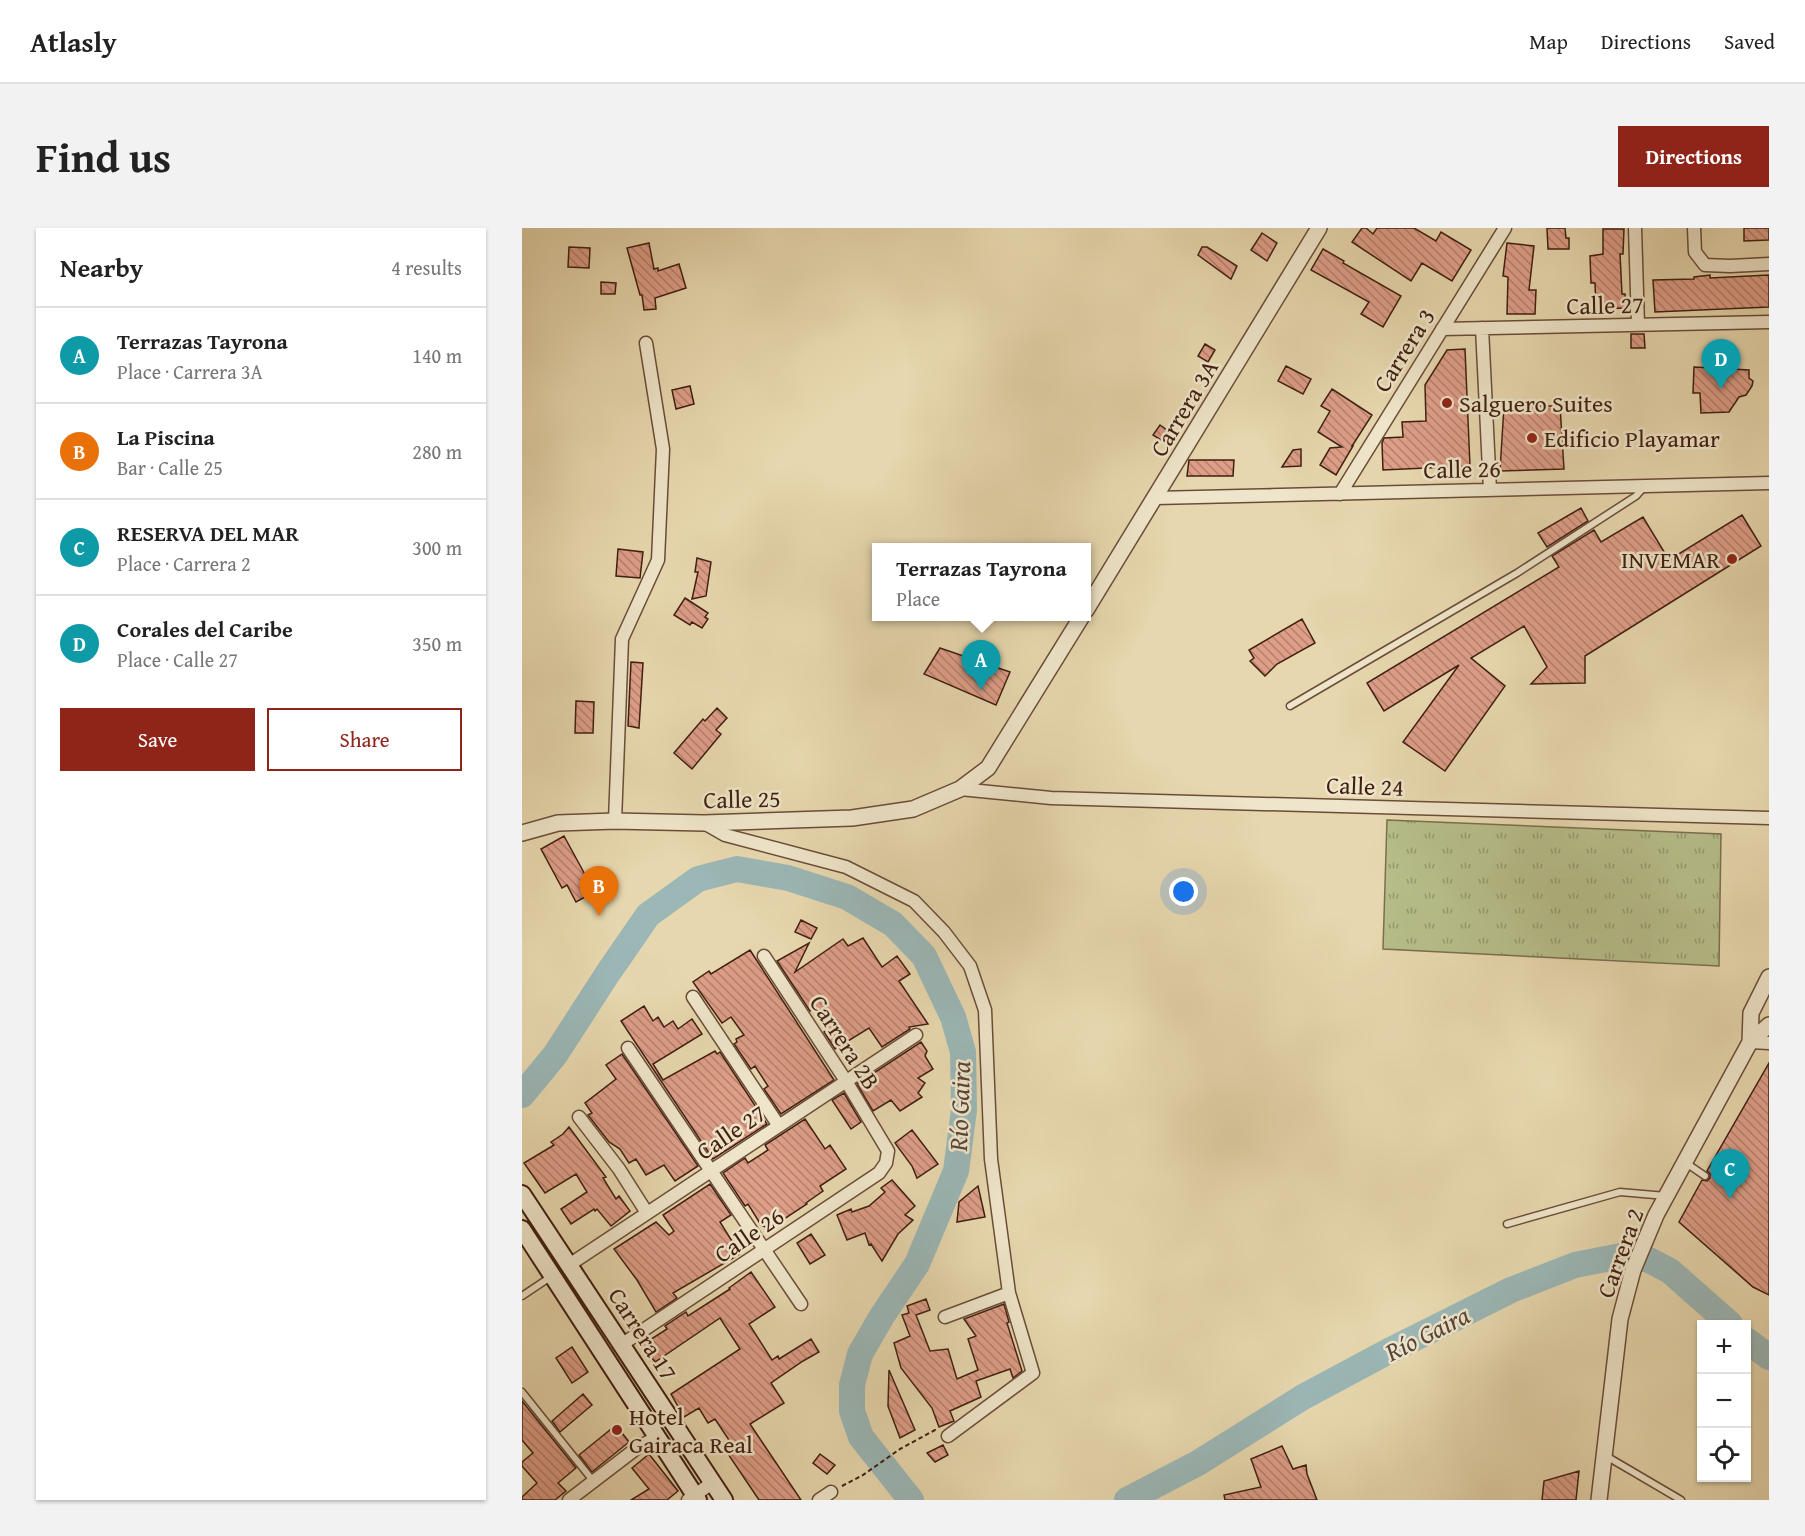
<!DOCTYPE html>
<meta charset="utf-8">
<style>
body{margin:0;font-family:"Gentium Book Plus",serif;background:#f2f2f2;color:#222}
.controls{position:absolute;right:18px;bottom:18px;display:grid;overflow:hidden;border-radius:0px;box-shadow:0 2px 4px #0004}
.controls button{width:54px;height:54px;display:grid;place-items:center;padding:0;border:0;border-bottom:2px solid #e0e0e0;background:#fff;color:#222;font:30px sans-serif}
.you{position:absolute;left:662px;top:664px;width:21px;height:21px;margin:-15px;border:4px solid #fff;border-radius:50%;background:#1a73e8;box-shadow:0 0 0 9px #1a73e833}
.badge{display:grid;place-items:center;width:39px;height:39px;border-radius:50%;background:#8f2418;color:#fff;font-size:20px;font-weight:700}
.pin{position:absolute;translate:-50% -50px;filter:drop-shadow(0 2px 3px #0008)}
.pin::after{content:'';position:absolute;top:32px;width:21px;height:18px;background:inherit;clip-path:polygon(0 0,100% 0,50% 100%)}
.popup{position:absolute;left:350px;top:315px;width:219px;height:78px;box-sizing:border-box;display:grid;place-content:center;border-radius:0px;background:#fff;filter:drop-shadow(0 2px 4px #0005);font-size:20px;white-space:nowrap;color:#767676}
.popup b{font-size:22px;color:#222}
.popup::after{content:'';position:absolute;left:50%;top:100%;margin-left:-12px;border:12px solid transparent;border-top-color:#fff}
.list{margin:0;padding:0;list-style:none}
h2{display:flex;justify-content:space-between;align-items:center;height:78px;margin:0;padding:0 24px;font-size:26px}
h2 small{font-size:20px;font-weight:400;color:#767676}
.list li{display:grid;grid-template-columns:39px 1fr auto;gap:18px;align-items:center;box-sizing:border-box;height:96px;padding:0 24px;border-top:2px solid #e0e0e0}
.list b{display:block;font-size:22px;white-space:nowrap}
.list p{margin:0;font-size:20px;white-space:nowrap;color:#767676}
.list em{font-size:20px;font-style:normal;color:#767676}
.actions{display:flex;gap:12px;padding:18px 24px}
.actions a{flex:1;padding:14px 0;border:2px solid #8f2418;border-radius:0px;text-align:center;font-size:21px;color:#8f2418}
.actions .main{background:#8f2418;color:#fff}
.icon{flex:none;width:33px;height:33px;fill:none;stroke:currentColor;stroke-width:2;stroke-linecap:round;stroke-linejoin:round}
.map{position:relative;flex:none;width:1247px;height:1272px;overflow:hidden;border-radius:0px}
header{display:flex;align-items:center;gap:36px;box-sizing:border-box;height:84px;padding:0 30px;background:#fff;border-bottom:2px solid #e0e0e0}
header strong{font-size:28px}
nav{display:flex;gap:33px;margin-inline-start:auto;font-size:21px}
.intro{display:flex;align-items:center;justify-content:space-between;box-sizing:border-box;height:144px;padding:0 36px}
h1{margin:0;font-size:42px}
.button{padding:15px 27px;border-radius:0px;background:#8f2418;color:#fff;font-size:21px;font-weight:700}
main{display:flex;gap:36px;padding:0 36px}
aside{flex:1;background:#fff;border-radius:0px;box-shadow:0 2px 4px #0004}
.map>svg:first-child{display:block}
.grass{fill:url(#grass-tufts);stroke:#7b6e4e;stroke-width:1.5}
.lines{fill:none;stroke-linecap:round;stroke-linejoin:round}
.river{stroke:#9bb7b6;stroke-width:26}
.building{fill:url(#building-back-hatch);stroke:#401f11;stroke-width:1.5}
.service-casing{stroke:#6a4d38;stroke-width:9}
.minor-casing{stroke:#6a4d38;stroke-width:15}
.tertiary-casing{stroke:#6a4d38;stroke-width:18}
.secondary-casing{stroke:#401f11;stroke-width:20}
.path{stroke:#401f11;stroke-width:2;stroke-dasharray:4.5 3;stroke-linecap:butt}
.service{stroke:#efe5ca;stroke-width:6}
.minor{stroke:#efe5ca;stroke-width:12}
.tertiary{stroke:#efe5ca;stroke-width:15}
.secondary{stroke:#efe5ca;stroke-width:16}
.poi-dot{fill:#8f2418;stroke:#efe5ca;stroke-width:2}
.labels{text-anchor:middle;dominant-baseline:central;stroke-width:5;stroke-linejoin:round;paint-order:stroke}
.street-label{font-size:24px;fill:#401f11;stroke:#efe5ca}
.poi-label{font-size:24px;fill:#401f11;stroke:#efe5ca;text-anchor:start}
.water-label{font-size:26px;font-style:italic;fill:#57453a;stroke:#efe5ca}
</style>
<header>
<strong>Atlasly</strong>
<nav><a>Map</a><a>Directions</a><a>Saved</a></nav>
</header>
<div class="intro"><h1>Find us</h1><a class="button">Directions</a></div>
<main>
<aside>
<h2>Nearby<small>4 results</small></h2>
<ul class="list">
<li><span class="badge" style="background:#0f9aa8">A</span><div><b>Terrazas Tayrona</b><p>Place · Carrera 3A</p></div><em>140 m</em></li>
<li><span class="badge" style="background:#e8710a">B</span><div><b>La Piscina</b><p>Bar · Calle 25</p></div><em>280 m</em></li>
<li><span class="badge" style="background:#0f9aa8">C</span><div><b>RESERVA DEL MAR</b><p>Place · Carrera 2</p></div><em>300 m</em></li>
<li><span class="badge" style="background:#0f9aa8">D</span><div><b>Corales del Caribe</b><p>Place · Calle 27</p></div><em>350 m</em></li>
</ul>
<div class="actions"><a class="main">Save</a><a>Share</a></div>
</aside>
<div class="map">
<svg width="1247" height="1272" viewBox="0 0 1247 1272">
<defs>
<pattern id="grass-tufts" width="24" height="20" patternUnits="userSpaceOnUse" patternTransform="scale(1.5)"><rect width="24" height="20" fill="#b6be8a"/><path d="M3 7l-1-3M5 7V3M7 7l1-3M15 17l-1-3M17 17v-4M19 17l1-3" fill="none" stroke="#959a6f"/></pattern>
<pattern id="building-back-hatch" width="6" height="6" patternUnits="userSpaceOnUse" patternTransform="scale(1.5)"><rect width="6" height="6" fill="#de9e88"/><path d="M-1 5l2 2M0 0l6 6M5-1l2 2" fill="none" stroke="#b5806e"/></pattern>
</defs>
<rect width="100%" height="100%" fill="#e7d7ae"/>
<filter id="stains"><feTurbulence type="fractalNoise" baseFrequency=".00333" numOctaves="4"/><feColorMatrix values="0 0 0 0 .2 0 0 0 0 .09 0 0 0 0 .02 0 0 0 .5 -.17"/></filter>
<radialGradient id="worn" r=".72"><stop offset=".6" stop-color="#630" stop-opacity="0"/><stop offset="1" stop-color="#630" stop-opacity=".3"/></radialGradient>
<!-- grass -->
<path class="grass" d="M865,592L1199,606L1197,738L861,721Z"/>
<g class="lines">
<!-- river -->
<path class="river" d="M0,867L33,827L86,745L126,687L176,651L215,641L266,650L325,669L371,696L402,728L431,789L441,824L442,882L434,943L395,1036L360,1088L338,1126L330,1157V1183L339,1209L389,1272
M1224,1112L1247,1129
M605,1272L676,1235L781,1169L867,1123L989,1062L1053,1037L1104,1027L1127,1032L1148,1043L1208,1096"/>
</g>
<!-- building -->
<path class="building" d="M840,0H844L851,6L855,0H892L914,13L919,4L949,22L930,53L900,35L889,53L830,14Z
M1025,0H1043L1044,10H1047V21H1026Z
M1222,0H1247V12L1222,13Z
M1081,1H1102L1101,26H1098L1100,66H1103L1104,80L1074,81L1073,55H1069L1068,28L1081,26Z
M740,5L755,15L745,33L729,22Z
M127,15L132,41L136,40V43L157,36L164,60L133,70L134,81L122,82L120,67H118L105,20Z
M985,15L1012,18L1007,62H1014L1013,86H985L986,49L981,48Z
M47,19L68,20L67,40L46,39Z
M680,19H685L715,38L709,51L676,27Z
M801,21L822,33L821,35L879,68L861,99L839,86L847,74L789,42Z
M1188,47V50L1247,47V79L1133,84L1131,52L1172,51V49Z
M79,54L94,55L93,66H79Z
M1109,106H1122L1123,120H1109Z
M683,116L693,122L686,134L676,128Z
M943,121L948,238L861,242L860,215L862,210L881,209L880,194L904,193L903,157L925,122Z
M764,138L789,151L781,166L756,153Z
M1172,139L1227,142V150L1231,153L1230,158L1224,167L1217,169L1207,184L1179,185L1178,165H1171Z
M168,158L172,176L154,181L150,162Z
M810,161L850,187L830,218H831L814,247L798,237L808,220L820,219L796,204L808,183L799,178Z
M982,178H1038L1042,241L978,243Z
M638,197L648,204L642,214L631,207Z
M779,221V238L760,239L771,222Z
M667,232H712L711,248H665Z
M1059,280L1066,293L1025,319L1016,305Z
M1220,287L1239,318L1063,428V455L1009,456L1025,439L1002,398L949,430L983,458L923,543L881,514L937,437L862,483L845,455L1037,339L1030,328L1072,302L1079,314L1121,289L1147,332Z
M96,321L121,324L118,350L94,348Z
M175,330L189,334L184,368L170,371L176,344H173Z
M163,370L186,385L183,389L186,391L180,400L170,394L168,397L152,387Z
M780,391L793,415L755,436L743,448L728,433L732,430L727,422Z
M418,420L488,444L474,477L402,446Z
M109,434L121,435L117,500L106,498Z
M54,473L72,474L71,505H53Z
M195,480L205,490L194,502L199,506L170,541L152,525L181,491L183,493Z
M42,608L66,652L75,647L81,659L54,674L45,657L40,660L19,621Z
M279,692L295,700L289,711L273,704Z
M341,710L360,739L375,728L388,746L377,753L406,796L387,799L388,801L360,819L347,800L313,821L302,804L305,802L292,781L288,783L255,733L287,715L273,744L321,711L326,718Z
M228,722L312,852L259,886L242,861L246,858L233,838L229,841L212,816L215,814L214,811L222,807L209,789L200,795L171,754L187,743L189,746Z
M122,778L131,793L136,789L142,799L151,793L156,801L170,791L180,806L131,836L141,852L193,823L195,826L198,824L245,896L191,931L99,793Z
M399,814L405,823L403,828L411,841L396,850L403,855L396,865L400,869L378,883L369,872L351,883L335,856Z
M100,826L176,938L153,953L142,937L124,947L114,931L107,935L98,921L87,914L66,887L70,885L63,875L94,851L84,837Z
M1247,835V1067L1231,1059L1157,994L1180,952L1185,953L1188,950V946L1185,943Z
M322,865L339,894L329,901L310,872Z
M283,891L303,921L308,917L324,941L298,958L301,963L284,975L285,976L247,1001L239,997L226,976L223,978L201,945L223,930L226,935L246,922L243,917Z
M47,899L84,949L81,950L94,971L97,968L108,983L89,998L75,981L73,983L72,981L49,996L39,981L65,964L54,946L23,965L2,935L32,917L29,914L41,906Z
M390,902L416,936L395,950L390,938L373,915Z
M370,952L393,978L383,987L391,992L376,1006L360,1033L349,1016L347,1017L343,1005L325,1012L315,987L329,981L330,984L347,978L363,964L359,960Z
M188,956L209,987L198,994L218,1026L151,1065L155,1070L134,1084L115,1052L92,1021L134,994L147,1007L152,1003L141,987Z
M456,958L463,989L435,994L437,974Z
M289,1006L303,1027L288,1036L275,1015Z
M229,1044L253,1079L227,1096L250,1132L256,1128L257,1131L289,1111L297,1124L281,1133L249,1155L262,1175L228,1196L279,1272H237L202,1220L209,1215L193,1191L186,1195L177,1180L162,1189L149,1166L218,1121L198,1090L133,1134L120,1117L145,1101L143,1098L164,1084L166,1088L208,1061L207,1060Z
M404,1071L408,1082L394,1087L408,1123L426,1121L435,1151L456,1142L446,1111L454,1108L442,1091L482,1076L487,1094L485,1095L500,1143L491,1150L488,1141L454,1153L459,1169L428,1183L432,1193L417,1199L410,1180L379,1140L372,1115L388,1108L380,1087L387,1085L385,1078Z
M50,1119L66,1144L50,1155L34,1130Z
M367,1142L393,1202L378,1210L366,1178Z
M61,1166L70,1177L38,1204L30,1193Z
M0,1173L54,1240L36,1255L44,1263L33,1272H0V1269L15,1255L0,1238V1234L11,1225L0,1212Z
M94,1197L107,1214L70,1244L57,1227Z
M421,1217L426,1227L413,1234L405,1225Z
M760,1218L771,1241L784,1237L785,1246L795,1272H703L702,1267L739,1259L729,1231Z
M127,1226L156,1263L145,1272H109L127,1261L110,1240Z
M298,1226L313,1237L305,1246L291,1235Z
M1057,1243L1054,1272H1020L1022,1253Z"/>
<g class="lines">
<!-- service casing -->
<g class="service-casing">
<path id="service" d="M768,478L995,345L1114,268L1123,258
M1164,935L1183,948
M985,996L1098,964L1144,968
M0,1068L30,1048
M0,1164L72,1254
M1084,1228L1159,1272"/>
</g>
<!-- minor casing -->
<g class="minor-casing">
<path id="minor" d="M1113,0L1116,97
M1172,0L1173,24L1183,37L1208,38L1247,36
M960,100L968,262
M920,101L1247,94
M818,266L983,0
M633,270L1247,255
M438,561L529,570L1247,590
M93,593L100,411L136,332L141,221L124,115
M182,595L203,607L324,639L392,673L422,704L448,738L463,782L469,931L487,1065L511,1145L426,1208
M171,769L257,898
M1228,814L1247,815
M106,820L279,1076
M57,889L97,941L125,985
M47,1037L394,807
M423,1089L487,1065
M99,1117L357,945L364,935L366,923L324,853L242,728
M47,1272L115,1220L135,1209
M166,1272L190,1255
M297,1272L309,1264"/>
</g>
<!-- tertiary casing -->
<g class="tertiary-casing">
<path id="tertiary" d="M564,382L797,0
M0,605L36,595L93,593L182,595L330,590L391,581L438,561L466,540L560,388
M1228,814L1229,785L1247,749
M1077,1272L1098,1091L1111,1042L1134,987L1228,814L1247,797"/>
</g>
<!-- secondary casing -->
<g class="secondary-casing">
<path id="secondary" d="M0,966L202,1272
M0,1001L176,1272"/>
</g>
<!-- path -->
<path class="path" d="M320,1258L341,1247L378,1221L413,1202L415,1203"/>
<!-- service -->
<use href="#service" class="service"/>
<!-- minor -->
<use href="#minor" class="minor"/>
<!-- tertiary -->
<use href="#tertiary" class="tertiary"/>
<!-- secondary -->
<use href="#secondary" class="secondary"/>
</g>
<!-- markers -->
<g class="poi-dot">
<circle cx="925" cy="175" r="6"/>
<circle cx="1010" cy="210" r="6"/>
<circle cx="1210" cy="331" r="6"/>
<circle cx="95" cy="1202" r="6"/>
</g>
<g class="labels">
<!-- street labels -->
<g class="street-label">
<text transform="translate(1083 77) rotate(-1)">Calle 27</text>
<text transform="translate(882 122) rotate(-58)">Carrera 3</text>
<text transform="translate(662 180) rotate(-59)">Carrera 3A</text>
<text transform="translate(940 241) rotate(-1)">Calle 26</text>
<text transform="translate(843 558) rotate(2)">Calle 24</text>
<text transform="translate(220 571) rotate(-1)">Calle 25</text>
<text transform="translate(323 814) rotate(57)">Carrera 2B</text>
<text transform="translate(209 904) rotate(-34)">Calle 27</text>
<text transform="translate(227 1007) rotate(-34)">Calle 26</text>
<text transform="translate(1098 1025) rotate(-70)">Carrera 2</text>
<text transform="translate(121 1106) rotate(57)">Carrera 17</text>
</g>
<!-- poi labels -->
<g class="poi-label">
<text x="937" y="175">Salguero Suites</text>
<text x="1022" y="210">Edificio Playamar</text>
<text x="1198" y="331" text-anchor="end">INVEMAR</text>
<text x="107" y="1188">Hotel<tspan x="107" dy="28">Gairaca Real</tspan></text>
</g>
<!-- water labels -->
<g class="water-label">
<text transform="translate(437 878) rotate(-88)">Río Gaira</text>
<text transform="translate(905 1105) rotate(-27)">Río Gaira</text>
</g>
</g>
<rect width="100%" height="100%" filter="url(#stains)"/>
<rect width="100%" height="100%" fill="url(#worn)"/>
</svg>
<div class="controls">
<button>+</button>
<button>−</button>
<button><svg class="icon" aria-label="locate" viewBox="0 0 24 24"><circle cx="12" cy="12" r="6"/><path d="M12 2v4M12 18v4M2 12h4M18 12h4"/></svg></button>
</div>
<div class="you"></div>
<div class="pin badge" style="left:459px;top:462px;background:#0f9aa8">A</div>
<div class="popup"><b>Terrazas Tayrona</b>Place</div>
<div class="pin badge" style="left:77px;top:688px;background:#e8710a">B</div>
<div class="pin badge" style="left:1208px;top:971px;background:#0f9aa8">C</div>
<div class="pin badge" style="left:1199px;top:161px;background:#0f9aa8">D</div>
</div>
</main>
